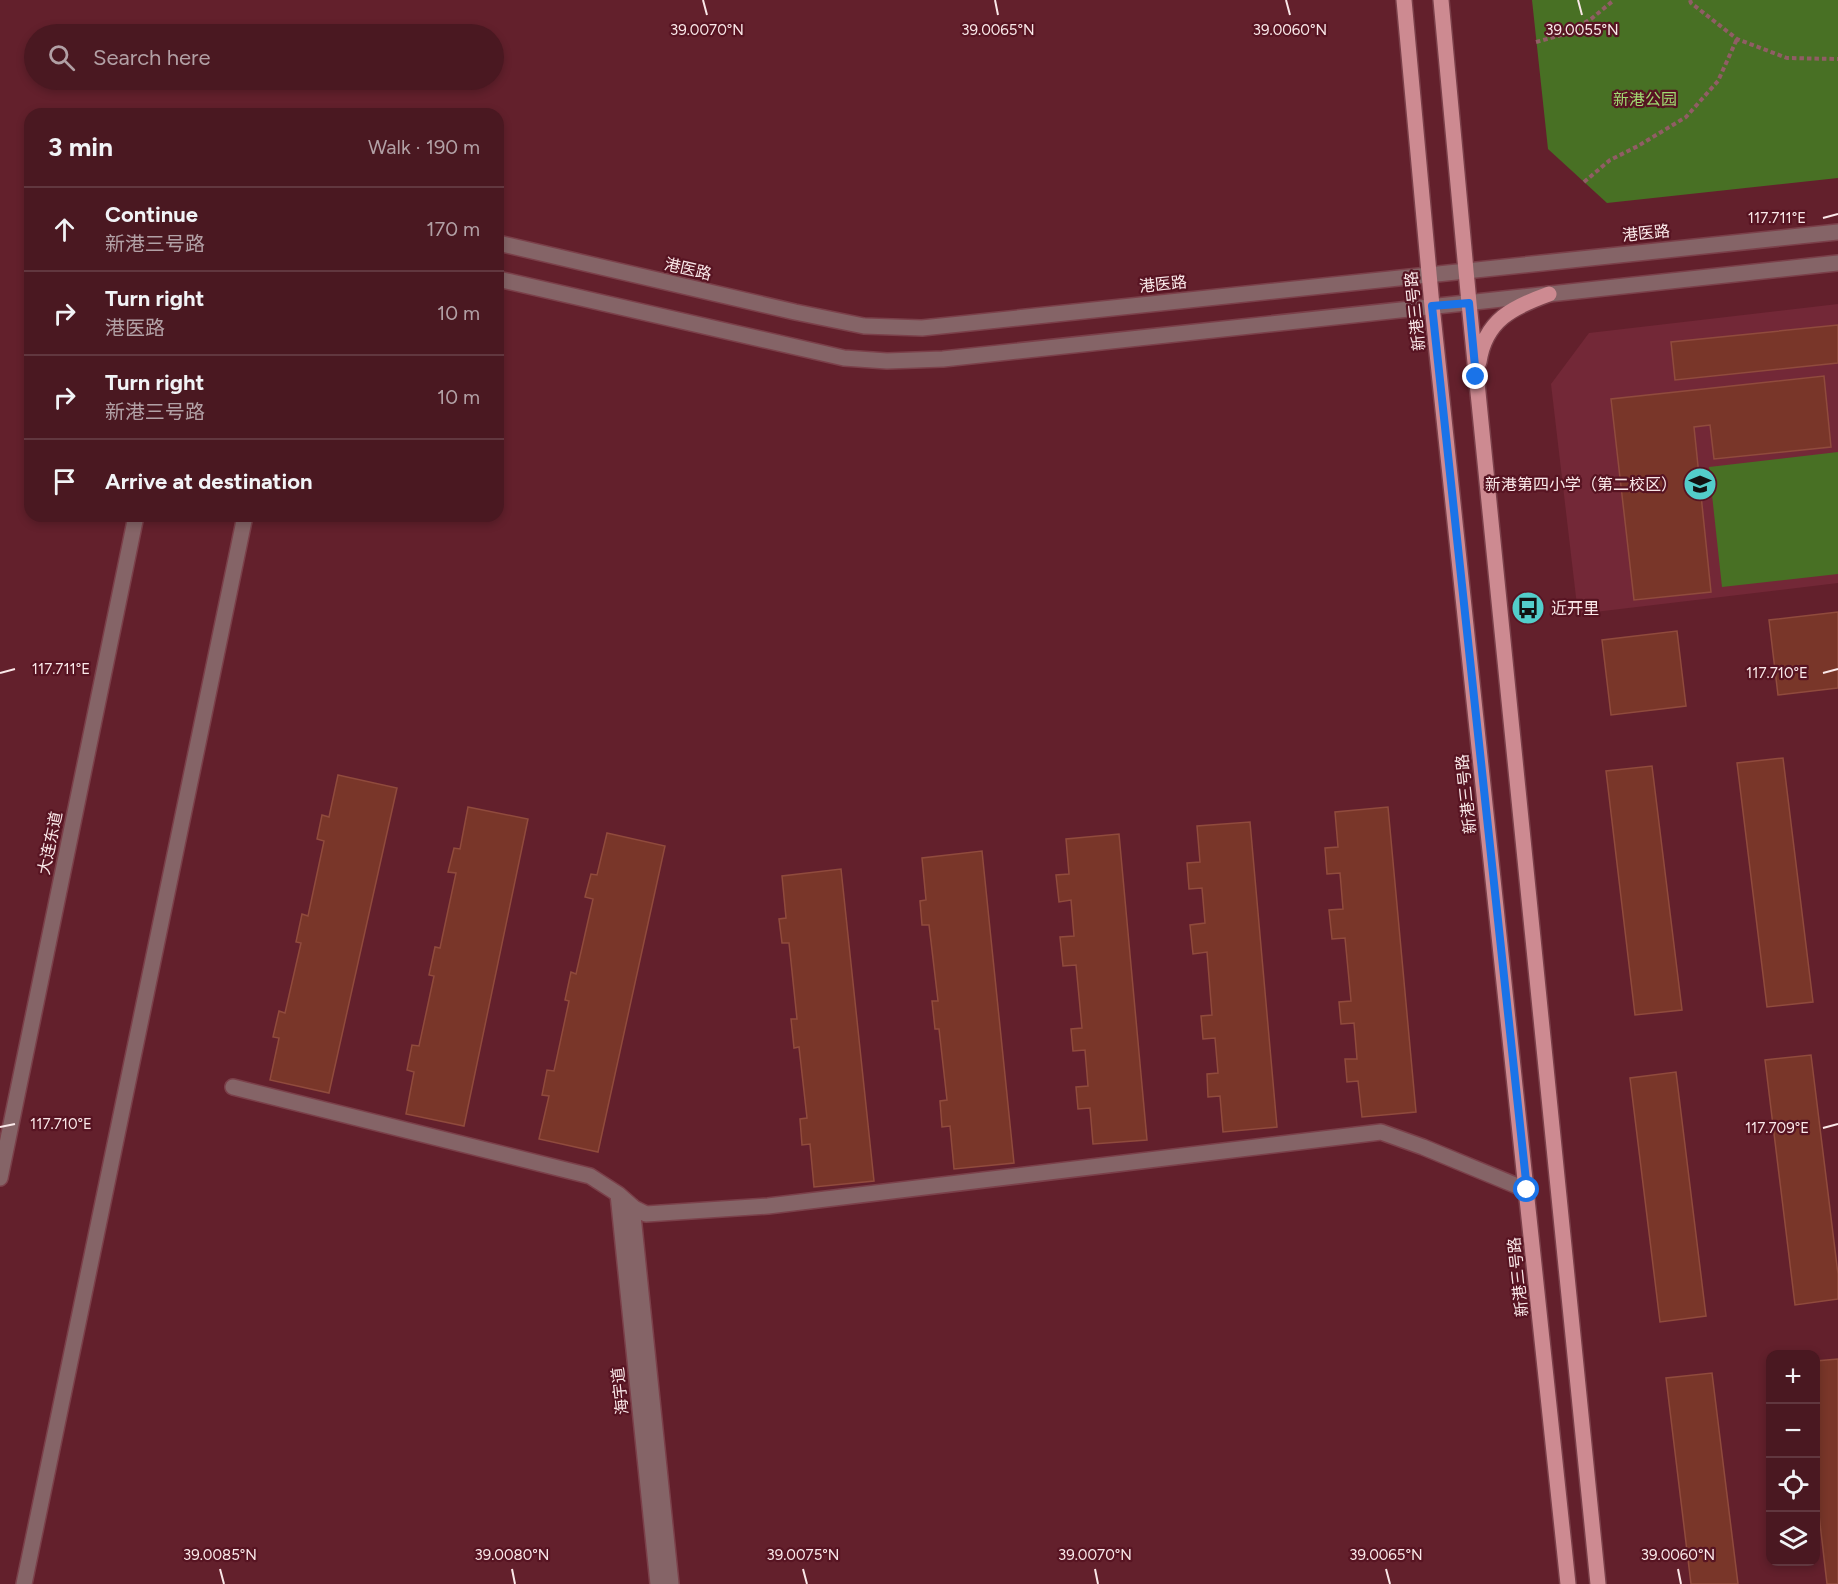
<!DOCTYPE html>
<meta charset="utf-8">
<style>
body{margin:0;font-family:Figtree,"Noto Sans SC",sans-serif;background:#54252e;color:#f1f3f6}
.controls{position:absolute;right:18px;bottom:18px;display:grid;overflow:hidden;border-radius:12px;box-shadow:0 3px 9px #0003}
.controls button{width:54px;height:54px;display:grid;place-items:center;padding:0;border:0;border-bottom:2px solid #61373f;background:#4a1821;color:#f1f3f6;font:30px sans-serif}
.stop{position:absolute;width:18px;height:18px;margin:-14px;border:4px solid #1a73e8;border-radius:50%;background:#fff}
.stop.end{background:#1a73e8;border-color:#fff;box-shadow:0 2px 6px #0008}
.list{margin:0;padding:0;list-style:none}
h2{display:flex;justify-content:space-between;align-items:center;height:78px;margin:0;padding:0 24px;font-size:26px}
h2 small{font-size:20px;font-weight:400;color:#b2a0a5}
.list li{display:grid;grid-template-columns:39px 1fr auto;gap:18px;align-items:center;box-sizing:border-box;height:84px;padding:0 24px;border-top:2px solid #61373f}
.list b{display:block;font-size:22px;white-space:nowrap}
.list p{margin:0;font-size:20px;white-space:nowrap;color:#b2a0a5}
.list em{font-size:20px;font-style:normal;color:#b2a0a5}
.icon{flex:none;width:33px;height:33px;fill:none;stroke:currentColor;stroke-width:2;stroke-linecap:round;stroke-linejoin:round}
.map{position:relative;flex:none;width:1838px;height:1584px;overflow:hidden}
.search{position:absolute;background:#4a1821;box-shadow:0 3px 9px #0003;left:24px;top:24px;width:480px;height:66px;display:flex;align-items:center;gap:15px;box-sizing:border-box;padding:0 21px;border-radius:33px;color:#b2a0a5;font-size:22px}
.panel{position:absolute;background:#4a1821;box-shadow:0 3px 9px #0003;left:24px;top:108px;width:480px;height:414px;border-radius:18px}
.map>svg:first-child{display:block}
.built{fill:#732837}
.green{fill:#487024}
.building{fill:#793629;stroke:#904b3d;stroke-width:1.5}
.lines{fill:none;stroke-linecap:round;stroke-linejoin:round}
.minor-casing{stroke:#7b404a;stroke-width:18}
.major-casing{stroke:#7b404a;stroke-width:18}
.path{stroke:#915d65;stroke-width:4;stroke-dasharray:4.5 3;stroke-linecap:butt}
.minor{stroke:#856467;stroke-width:15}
.major{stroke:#cd8a91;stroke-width:15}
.route{stroke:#1a73e8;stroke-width:8}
.ticks{fill:none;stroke:#fae8e9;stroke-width:2}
.labels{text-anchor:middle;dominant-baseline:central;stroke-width:4.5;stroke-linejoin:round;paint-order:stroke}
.park-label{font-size:16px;fill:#a1da72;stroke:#571422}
.street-label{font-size:16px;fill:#fae8e9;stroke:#571422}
.poi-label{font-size:16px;fill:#fae8e9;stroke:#571422;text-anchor:end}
.ticks-label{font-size:15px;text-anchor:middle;fill:#fae8e9;stroke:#571422;stroke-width:4.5;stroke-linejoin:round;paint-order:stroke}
</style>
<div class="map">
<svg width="1838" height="1584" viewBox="0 0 1838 1584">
<rect width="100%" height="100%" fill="#63202c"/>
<!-- built -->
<path class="built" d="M1838,304V583L1578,614L1551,384L1589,333Z"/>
<!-- green -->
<path class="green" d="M1532,0H1838V178L1607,203L1548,149Z
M1838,452V574L1722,587L1709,467Z"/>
<!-- building -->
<path class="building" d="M1838,325V363L1675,380L1671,342Z
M1824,376L1831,447L1714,459L1710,425L1694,427L1711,592L1634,600L1611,399Z
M1838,612V688L1778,695L1769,620Z
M1677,631L1686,706L1611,715L1602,640Z
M1783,758L1813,1002L1767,1007L1737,763Z
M1652,766L1682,1010L1635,1015L1606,771Z
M338,775L397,788L329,1093L270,1080L279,1038L273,1037L279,1011L285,1013L301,943L296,942L302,914L308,916L324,841L317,839L322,815L329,817Z
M468,807L528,819L464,1126L406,1114L414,1072L407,1070L412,1045L419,1046L434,976L429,975L435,947L440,948L456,873L448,872L454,848L460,849Z
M1388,807L1416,1112L1362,1117L1358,1081L1347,1082L1345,1059H1357L1354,1023L1341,1024L1339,1002L1351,1001L1345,938L1332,939L1329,910L1343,909L1340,873L1327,874L1325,848L1338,847L1335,812Z
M1250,822L1277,1127L1223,1132L1220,1096L1208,1097L1207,1074L1218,1073L1215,1038L1203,1039L1201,1016L1212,1015L1207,952L1193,954L1190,925L1205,923L1202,888L1189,889L1187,863L1200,862L1197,826Z
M607,833L665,846L598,1152L539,1139L549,1096L542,1095L547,1070L554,1071L569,1001L565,1000L571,972L576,974L593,899L585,897L591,874L597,875Z
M1119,834L1147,1140L1093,1144L1090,1108L1078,1109L1076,1087L1088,1086L1085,1050L1073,1051L1071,1029L1082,1028L1076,965L1063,966L1060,937L1074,936L1071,900L1059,902L1056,875L1069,874L1066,839Z
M982,851L1014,1163L954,1169L950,1126L942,1127L940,1101L947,1100L939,1029H935L932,1001H938L929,925H922L920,901L926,900L922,858Z
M841,869L874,1181L814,1187L810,1144L802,1145L800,1119L807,1118L799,1047L794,1048L791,1019H797L789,943H782L779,919L786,918L782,876Z
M1811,1055L1838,1274V1299L1795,1305L1765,1060Z
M1676,1072L1706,1316L1660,1322L1630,1078Z
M1838,1359V1584H1827L1816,1489V1361Z
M1712,1373L1738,1584H1691L1666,1378Z"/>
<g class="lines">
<!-- minor casing -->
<g class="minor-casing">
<path id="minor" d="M498,243L795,312L864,326L922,328L1838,232
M498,279L844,358L887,361L943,359L1838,263
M233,1087L590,1176L618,1194L634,1208L646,1214L768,1206L1381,1132L1423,1147L1527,1190
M0,1178L136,516
M618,1194L658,1584
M632,1206L671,1584
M24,1584L245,516"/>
</g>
<!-- major casing -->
<g class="major-casing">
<path id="major" d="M1404,0L1432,306L1568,1584
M1441,0L1469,303L1598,1584
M1479,362C1485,320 1513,307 1549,294"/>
</g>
<!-- path -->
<path class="path" d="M1690,0L1691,3L1737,39L1787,58L1838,59
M1536,42L1565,34L1591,19L1614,0
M1584,182L1610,160L1638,146L1686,117L1718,81L1737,39"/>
<!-- minor -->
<use href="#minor" class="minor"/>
<!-- major -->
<use href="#major" class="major"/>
</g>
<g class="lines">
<!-- route -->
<path class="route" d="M1476,377L1469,303L1432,306L1527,1190"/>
</g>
<!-- ticks -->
<path class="ticks" d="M703,0L707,15M995,0L998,15M1286,0L1290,15M1578,0L1582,15M1823,218L1838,214M0,673L15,669M1823,673L1838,669M0,1127L15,1124M1823,1128L1838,1124M220,1569L224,1584M512,1569L515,1584M803,1569L807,1584M1095,1569L1098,1584M1386,1569L1390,1584M1678,1569L1681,1584"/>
<!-- icons -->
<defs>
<g id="school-disc" transform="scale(1.725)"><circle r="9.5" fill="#53cdca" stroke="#571422"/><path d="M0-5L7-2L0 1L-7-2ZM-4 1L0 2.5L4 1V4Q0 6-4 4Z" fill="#111"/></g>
<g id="bus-disc" transform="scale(1.725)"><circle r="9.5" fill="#53cdca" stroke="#571422"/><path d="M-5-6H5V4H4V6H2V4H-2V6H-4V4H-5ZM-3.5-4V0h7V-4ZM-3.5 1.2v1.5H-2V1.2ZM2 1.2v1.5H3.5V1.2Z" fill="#111"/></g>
</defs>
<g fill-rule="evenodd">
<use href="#school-disc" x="1700" y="484"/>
<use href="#bus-disc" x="1528" y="608"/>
</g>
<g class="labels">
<!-- park labels -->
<g class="park-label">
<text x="1645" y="99">新港公园</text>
</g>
<!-- street labels -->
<g class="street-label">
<text transform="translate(1646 233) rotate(-6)">港医路</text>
<text transform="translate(688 269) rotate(13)">港医路</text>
<text transform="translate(1163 284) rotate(-6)">港医路</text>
<text transform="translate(1415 311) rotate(-96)">新港三号路</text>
<text transform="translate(1466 794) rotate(-96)">新港三号路</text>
<text transform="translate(50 843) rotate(-78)">大连东道</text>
<text transform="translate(1518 1277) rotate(-96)">新港三号路</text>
<text transform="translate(620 1391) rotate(-96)">海宇道</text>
</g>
<!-- poi labels -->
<g class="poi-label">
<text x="1677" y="484">新港第四小学（第二校区）</text>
<text x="1551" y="608" text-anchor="start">近开里</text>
</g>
</g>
<g class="ticks-label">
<text x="1582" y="35">39.0055°N</text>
<text x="707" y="35">39.0070°N</text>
<text x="998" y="35">39.0065°N</text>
<text x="1290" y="35">39.0060°N</text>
<text x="1777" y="223">117.711°E</text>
<text x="61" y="674">117.711°E</text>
<text x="1777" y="678">117.710°E</text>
<text x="61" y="1129">117.710°E</text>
<text x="1777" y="1133">117.709°E</text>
<text x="220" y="1560">39.0085°N</text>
<text x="512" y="1560">39.0080°N</text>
<text x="803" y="1560">39.0075°N</text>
<text x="1095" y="1560">39.0070°N</text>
<text x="1386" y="1560">39.0065°N</text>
<text x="1678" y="1560">39.0060°N</text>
</g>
</svg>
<div class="controls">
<button>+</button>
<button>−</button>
<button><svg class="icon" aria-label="locate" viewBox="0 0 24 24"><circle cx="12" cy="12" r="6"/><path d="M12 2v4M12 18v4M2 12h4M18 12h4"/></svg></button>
<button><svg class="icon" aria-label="layers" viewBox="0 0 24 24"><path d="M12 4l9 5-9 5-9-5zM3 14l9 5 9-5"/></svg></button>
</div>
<div class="stop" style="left:1527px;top:1190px"></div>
<div class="stop end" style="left:1476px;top:377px"></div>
<div class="search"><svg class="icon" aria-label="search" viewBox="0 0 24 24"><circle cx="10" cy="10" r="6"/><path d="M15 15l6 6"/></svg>Search here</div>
<section class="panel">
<h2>3 min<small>Walk · 190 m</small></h2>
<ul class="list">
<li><svg class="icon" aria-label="ahead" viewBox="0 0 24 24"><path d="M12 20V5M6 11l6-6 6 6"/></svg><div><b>Continue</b><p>新港三号路</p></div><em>170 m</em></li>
<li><svg class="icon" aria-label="right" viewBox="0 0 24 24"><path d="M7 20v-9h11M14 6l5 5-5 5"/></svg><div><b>Turn right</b><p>港医路</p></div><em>10 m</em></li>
<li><svg class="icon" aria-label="right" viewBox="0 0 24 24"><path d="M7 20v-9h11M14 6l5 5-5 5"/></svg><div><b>Turn right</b><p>新港三号路</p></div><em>10 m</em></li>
<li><svg class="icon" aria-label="arrive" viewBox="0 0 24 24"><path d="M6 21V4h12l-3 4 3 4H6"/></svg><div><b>Arrive at destination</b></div></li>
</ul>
</section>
</div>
